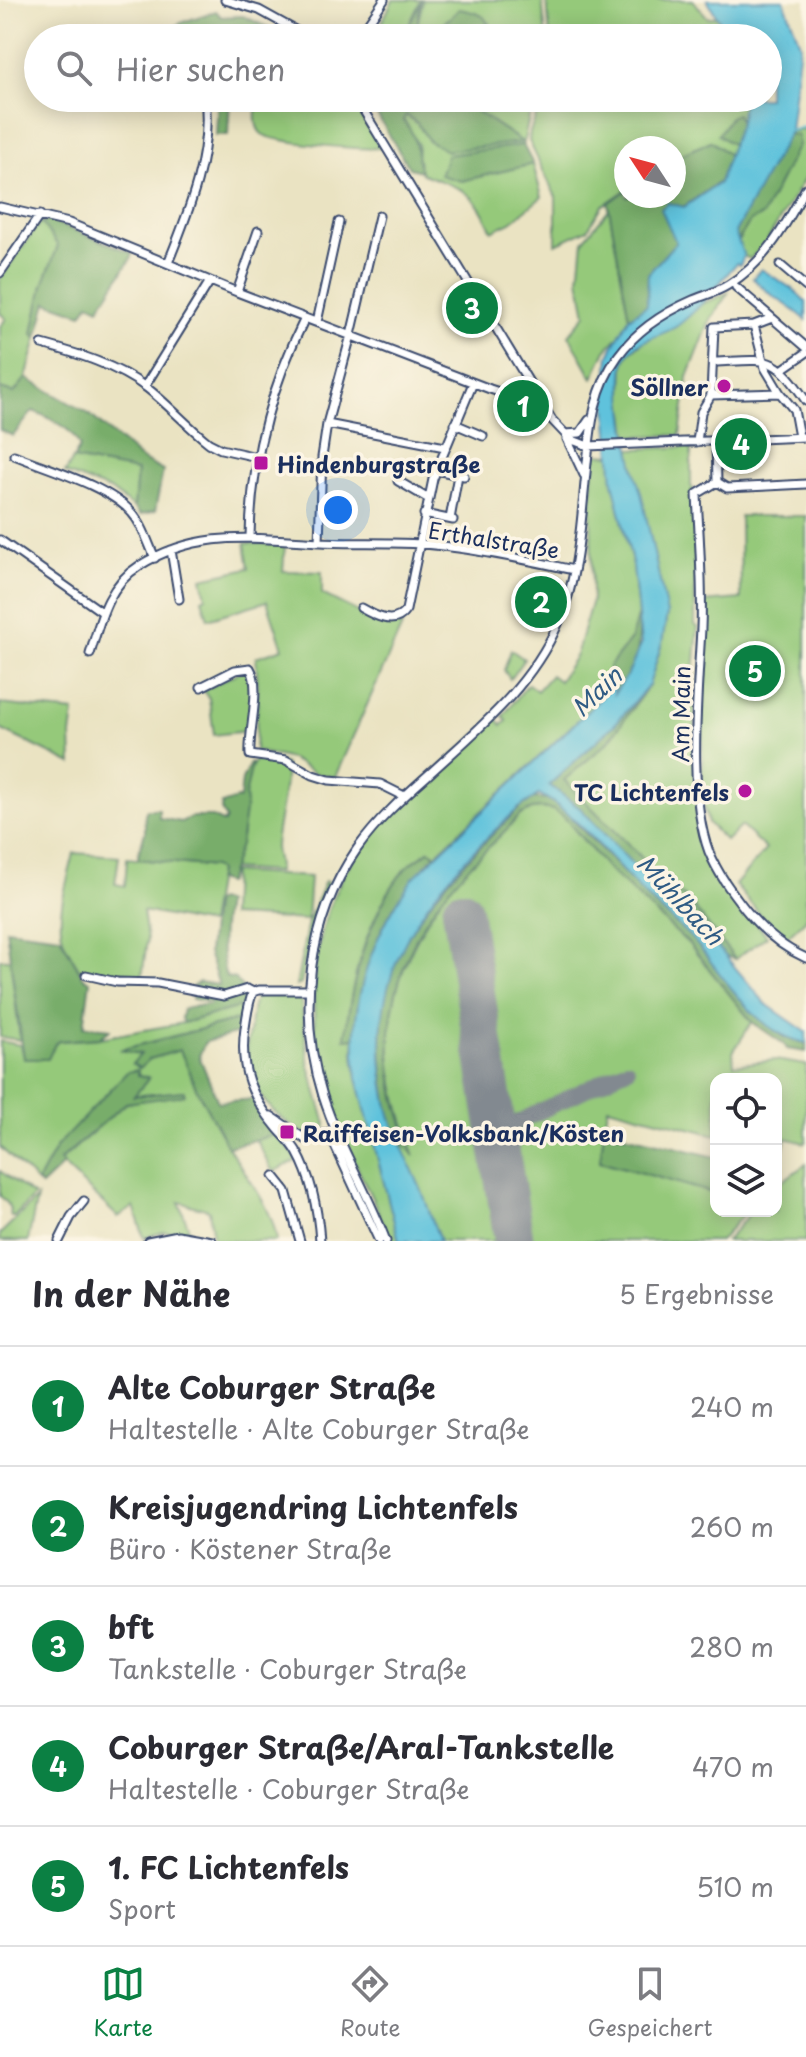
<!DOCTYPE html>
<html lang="de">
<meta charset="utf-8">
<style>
body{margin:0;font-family:"Playpen Sans",sans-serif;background:#f7f7f7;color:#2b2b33}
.controls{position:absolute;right:24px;bottom:24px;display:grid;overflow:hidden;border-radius:16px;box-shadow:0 4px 20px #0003}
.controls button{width:72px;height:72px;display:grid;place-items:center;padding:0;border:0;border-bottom:2px solid #e1e1e2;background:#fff;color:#2b2b33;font:40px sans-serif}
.compass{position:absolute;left:614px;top:136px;width:72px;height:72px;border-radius:50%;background:#fff;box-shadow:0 4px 20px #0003;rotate:306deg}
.you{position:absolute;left:338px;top:510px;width:28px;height:28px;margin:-20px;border:6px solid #fff;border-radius:50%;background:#1a73e8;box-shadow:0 0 0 12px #1a73e833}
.badge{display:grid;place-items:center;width:52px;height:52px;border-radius:50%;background:#0b8043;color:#fff;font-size:26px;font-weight:700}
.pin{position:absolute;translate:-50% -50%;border:4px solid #fff;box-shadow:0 2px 8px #0006}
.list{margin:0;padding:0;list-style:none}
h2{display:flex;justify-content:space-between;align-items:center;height:104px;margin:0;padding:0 32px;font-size:34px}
h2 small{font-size:26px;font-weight:400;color:#7c7c81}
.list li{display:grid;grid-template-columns:52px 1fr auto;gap:24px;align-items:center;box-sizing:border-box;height:120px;padding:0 32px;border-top:2px solid #e1e1e2}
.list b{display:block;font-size:30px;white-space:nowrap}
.list p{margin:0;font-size:26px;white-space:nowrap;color:#7c7c81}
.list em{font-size:26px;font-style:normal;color:#7c7c81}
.icon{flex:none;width:44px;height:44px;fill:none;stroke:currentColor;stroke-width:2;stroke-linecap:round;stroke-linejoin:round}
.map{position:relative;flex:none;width:806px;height:1241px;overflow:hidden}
.search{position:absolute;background:#fff;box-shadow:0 4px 20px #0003;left:24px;right:24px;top:24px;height:88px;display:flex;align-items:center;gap:20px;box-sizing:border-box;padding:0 28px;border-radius:44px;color:#7c7c81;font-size:30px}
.sheet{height:704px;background:#fff}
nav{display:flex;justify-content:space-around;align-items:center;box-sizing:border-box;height:112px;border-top:2px solid #e1e1e2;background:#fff;font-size:22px;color:#7c7c81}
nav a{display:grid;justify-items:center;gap:4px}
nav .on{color:#0b8043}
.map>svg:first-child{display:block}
.green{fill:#95c97a;stroke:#587c6c;stroke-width:2}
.forest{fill:#78ad6a;stroke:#4a6e64;stroke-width:2}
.water{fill:#5ec2dc;stroke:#3c789d;stroke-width:2}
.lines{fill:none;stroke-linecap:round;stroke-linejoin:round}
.stream{stroke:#5ec2dc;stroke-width:2}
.taxiway{stroke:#828990;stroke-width:16}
.runway{stroke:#828990;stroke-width:40}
.minor-casing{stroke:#3a4a6d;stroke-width:11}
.minor{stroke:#fff;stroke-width:7}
.poi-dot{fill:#b5179e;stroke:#fcf5e5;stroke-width:3}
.labels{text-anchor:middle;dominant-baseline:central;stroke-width:7;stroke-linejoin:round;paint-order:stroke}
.poi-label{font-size:22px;font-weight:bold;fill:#1b2f5e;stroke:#fcf5e5;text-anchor:end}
.street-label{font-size:22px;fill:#1b2f5e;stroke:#fcf5e5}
.water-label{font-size:24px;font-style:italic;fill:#2f5b84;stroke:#fcf5e5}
</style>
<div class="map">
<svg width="806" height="1241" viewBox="0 0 806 1241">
<rect width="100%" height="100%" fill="#fcf5e5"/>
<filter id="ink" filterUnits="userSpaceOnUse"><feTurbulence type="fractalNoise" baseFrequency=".0125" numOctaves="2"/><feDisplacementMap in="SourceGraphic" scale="16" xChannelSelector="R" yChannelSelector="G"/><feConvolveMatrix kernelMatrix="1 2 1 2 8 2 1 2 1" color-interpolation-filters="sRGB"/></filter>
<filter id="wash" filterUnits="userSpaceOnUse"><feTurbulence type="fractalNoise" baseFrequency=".006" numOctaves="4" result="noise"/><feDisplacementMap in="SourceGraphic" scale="32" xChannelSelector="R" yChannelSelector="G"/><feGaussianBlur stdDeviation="1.8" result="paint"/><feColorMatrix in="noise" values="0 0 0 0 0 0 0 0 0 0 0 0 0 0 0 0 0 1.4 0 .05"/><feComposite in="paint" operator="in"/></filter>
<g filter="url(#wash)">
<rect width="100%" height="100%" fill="#eae3c2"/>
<!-- green -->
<path class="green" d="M393,0H421L403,38H374Z
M423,0H542L546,38H490L489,23L455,14L443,24L427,31L417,26Z
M547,0H693L708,18L717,16L730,38H550Z
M257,98H349L381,148C362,150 275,143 262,134C253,127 256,109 257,98Z
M457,98H533L523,145L448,155L461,181L533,164L542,197L511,222L492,231C473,187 463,191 421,173L417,160L418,145L403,120L405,115L417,123L429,141H521Z
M543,98H744L740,122L737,114L719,135L733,145L729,155L711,141L674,158V148H626V190L602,206L588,229L556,244V197L529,141L530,132Z
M806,129V176L765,244L750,259L744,256L738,241L750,221L762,215L798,145V136L788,134L789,132Z
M609,209L629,318L619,336L606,350L593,378L569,335L586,314L579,279L583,241Z
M41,221L58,246L43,285L33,334L37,338L26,378L14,393L0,389V326L6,319L0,313V279Z
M728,293L710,321L688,377L680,435L635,436L628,434L623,398L624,364L629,353L646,340L674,328L699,305Z
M691,447V486L695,492V625L698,627L694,672L697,820L703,849L717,875L767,936L735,959L688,900L669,885L564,780L608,742L649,685L662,643L667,614L641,493L634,475L630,449Z
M595,454L611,455L613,482L633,566L638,614L631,639L609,667V686L596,703L435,855L430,850C422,856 412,862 405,869C367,916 351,981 345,1039L355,1038L354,1055L357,1078L399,1241H390C375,1197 349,1157 334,1113C301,1019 305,912 373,832C408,792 453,757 493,720L497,719L502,725L507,721L503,716L528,684L537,691L551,675L559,681L576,655L592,600L591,503Z
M73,459L137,471L134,508L110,490L65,473Z
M740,516H806V919L786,938L772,929L735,885L766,849L741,826L726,841L708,823L702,798L703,602L741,599Z
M245,543L285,545L283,571L322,572V594L376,621L402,626L335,777L317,774L291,759L255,751L258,692L256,657L283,648L267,601L208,619L202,599L206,597L202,578L249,568Z
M511,650L524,659L510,679L504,670Z
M244,669L249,671L253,695L247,731L214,735L209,698L203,691Z
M0,704L74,712L71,735L72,764L0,729Z
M257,758L285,764C287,792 277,819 275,847C275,856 280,862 277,872L231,869C234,858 239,849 241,839C246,815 241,777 257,758Z
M542,808L553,810L564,817L607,868L689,944L752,1022L733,1052L734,1065L775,1060L806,1065V1141L804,1143L786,1138L782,1153L776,1151V1079H716V1135L608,1107L600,1161L716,1194V1211H746L720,1241H440C427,1206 410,1173 397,1138L414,1154C387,1078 377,1022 413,947C425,923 438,900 456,880C477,858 500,837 520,815L532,809Z
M74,853L119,856L115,884L125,886L127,858L213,867L218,870L209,924L143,911L147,939L142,979L103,976L79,969C74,960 67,950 64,941C54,915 69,878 74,853Z
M232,872L310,877L307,920L230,916Z
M325,881L328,883L314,920L301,984L296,986L308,921Z
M0,959H10L20,1040L0,1037Z
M263,993L294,994L301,1001L309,1066L326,1124L325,1129L309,1136C279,1121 248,1092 246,1056C246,1043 250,1032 251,1019C253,1007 251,999 263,993Z
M243,1006L241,1019L123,1049L150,1059L180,1050C194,1083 210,1115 228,1146C245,1176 273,1206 277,1241H224L213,1238L209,1210L179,1202L190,1232H163L144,1238L134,1207L118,1217L63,1165L60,1161L126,1103L183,1091L132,1096L148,1077L138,1075V1070L57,1146L37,1182L0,1147V1041L20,1045L22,1054L47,1059L55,1044L59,1041L100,1038L183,1023Z
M277,1134L298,1160L273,1172L256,1140Z
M806,1164V1241H726L752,1211H776V1186Z
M0,1171L34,1196L14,1217H11C9,1206 10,1204 0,1196Z
M37,1198L28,1241H0V1234Z"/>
<!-- forest -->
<path class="forest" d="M421,0L417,26L427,31C440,26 450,20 459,9C481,14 489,13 490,38H403Z
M216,11L221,17L243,16L281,33L277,38H256L250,35L220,38L199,30L182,38H155L183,22Z
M218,98H230L228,135H216Z
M367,98H457L522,142L447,151L429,141L417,123L406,115L403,120C421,141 413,149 421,171L409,168Z
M737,114L740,122L733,145L718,135L731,116Z
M788,134L798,136V145L762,216L750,221L738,241L735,232Z
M711,141L729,155L719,182L683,207L668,203L676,242L648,274L647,305L629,318L608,203L626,190V196H674V158Z
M523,145L533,164L461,181L440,175L447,155Z
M48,220L128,251L132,253V257L99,308L89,303L82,314L47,302L37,338L33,334L43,285L58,246L41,222Z
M26,378L89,414L141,459L163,471L155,511L140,515L134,508L137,471L73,459L80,447C71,427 53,419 33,411L13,436L0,430V389L14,393Z
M638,614C642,653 636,664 613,696V683L609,686V667L631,639Z
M649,685L608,742L564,780L669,885L688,900L735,959L724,956C701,921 667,898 637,869C607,841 583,808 549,785L616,723Z
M250,763L252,764L245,796L246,805L240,845L227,883L217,880L218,870L213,867L138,859C138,846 144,840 145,831C146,821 142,818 147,809H159V818L181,822L191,817H212L224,823L226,819L221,810L222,804L240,798L242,780Z
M534,798L550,799L563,810L657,907L692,938L748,1008L784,1037L806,1043V1052L787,1049L784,1044L752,1022L689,944L607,868L564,817L553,810L542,808L532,809L520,815C500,837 476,858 456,881C404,938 379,1015 394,1091C398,1114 407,1135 415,1156C410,1150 402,1145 398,1138C388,1123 385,1092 383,1073C368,949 441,885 522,806Z
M430,850L435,855C382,909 362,963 355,1038L345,1039C351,982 368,914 405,869C412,862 422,856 430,850Z
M220,901L225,903C221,927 219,953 226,977L235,979L247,994L243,1006L183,1023L181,1018L183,1009L213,1003L192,999V987L199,982L219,985L208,953L213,906L214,902Z
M6,929L60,936L83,977L90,981L84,1026L111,1029L100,1038L59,1041L55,1044L48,1059H24Z
M241,1019L239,1033L205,1042L199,1056L218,1102L255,1099L277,1134L228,1147L197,1090L180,1050L150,1059L140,1068L132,1064L141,1054L120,1050Z
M138,1070V1075L149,1078L134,1096L184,1091L185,1095L126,1103L60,1160L63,1165L41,1186L37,1182L57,1146L127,1072Z
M604,1130L716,1157V1194L600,1161Z"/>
<!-- water -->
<path class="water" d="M707,0H784L800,44L790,131L735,232L744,256L740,265L737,263C718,284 700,309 677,326C662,336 641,338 629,353C613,373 632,469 641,492L667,614L662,643L649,685L616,723L549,785L581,809L634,866L695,920L766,1004L806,1032V1043C754,1033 727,979 695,942C679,924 658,909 641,891C609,858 579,816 539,794C533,799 526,803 519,808C428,890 361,967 386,1098C392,1131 408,1159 421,1189C428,1206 433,1224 440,1241H399L357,1078C347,1005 371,937 413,878L596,703L614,683V694L628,674L641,644L633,566L613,482L606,395L609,355L614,345L629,318L647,305L648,274L676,242L661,209L668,203L684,207L719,183L740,122L744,98H768V38H730Z
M761,269L794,290L806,302V320C789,304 768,296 753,278Z"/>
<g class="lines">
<!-- stream -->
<path class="stream" d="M790,131L806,126"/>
<!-- taxiway -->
<path class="taxiway" d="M496,1133L627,1069"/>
<!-- runway -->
<path class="runway" d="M462,910L514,1241"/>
</g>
</g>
<g filter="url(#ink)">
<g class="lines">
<!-- minor casing -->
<g class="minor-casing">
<path id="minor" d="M225,0L259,10L306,36L317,38
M350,38L364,29
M362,38L364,29L384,0
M356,98L552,420L570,439L588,446L806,437
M0,207L69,223L237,292L490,389L520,399L537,396
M168,263C189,211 212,155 205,98
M780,265L806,287
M0,273L40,215
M736,287L806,347
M237,292L258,231
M317,322L339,222
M754,325L765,368L780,393L794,410L799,437
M42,344C79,354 116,365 147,388C169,405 187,426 209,443L221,449L257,457
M714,362C768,360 774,353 806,401
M783,369L806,353
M145,386L210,281
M711,395L780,393
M327,424L445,447
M455,424L483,436
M565,434L580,433L589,420
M567,439L584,475
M716,440L717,482L697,494C699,538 703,584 701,628C698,691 687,794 709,852C718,874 731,891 745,909C762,930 781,947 806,958
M697,442L701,412L711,395L714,327L754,325L772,318
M14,455C48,469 109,486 132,513C143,525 148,543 155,558
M436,470L464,476
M398,481L427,498
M717,482L727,488L806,484
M424,514L453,520
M450,519L458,475
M250,537C251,460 271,387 305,318
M0,540L102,612
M319,542L322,457L327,424L351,335L379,216
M171,550L179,599
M361,608C375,616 395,627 406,610L433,479L473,383
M90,654C100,621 107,586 139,566C199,528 255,539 321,542C361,544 403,541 443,546C487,551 531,561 574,570
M201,687L235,670L250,668C262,687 248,731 250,755L286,760L313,775L329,780L380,784L404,796
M86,975L117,982L158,983L224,996L247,989L253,992
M309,990H259L253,992C248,1003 247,1016 245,1028C239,1069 251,1097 278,1129C284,1136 292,1143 297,1152C312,1179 318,1211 320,1241
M271,1116L305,1139L330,1132
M329,1133L379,1241
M274,1176L286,1191L300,1241
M59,1241L71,1217L84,1201
M148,1241L178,1235L212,1241
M386,1241C368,1192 339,1147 323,1096C297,1013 307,921 357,849C377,821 402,798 427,776C477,730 530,688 558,624C580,574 581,517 587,463C591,424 594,389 618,356C637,330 663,313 693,300C705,295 717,292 728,285C766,262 785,226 806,188"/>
</g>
<!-- minor -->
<use href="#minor" class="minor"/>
</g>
</g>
<!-- markers -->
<g class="poi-dot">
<circle cx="724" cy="386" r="8"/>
<rect x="253" y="455" width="16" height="16" rx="4"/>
<circle cx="745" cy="791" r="8"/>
<rect x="279" y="1124" width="16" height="16" rx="4"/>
</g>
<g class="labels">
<!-- poi labels -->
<g class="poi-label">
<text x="708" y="386">Söllner</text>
<text x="277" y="463" text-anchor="start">Hindenburgstraße</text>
<text x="729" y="791">TC Lichtenfels</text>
<text x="303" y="1132" text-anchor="start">Raiffeisen-Volksbank/Kösten</text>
</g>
<!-- street labels -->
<g class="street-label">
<text transform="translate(494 539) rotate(9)">Erthalstraße</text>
<text transform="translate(680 714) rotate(-89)">Am Main</text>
</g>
<!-- water labels -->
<g class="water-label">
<text transform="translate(596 691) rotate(-44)">Main</text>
<text transform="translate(681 899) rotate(47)">Mühlbach</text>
</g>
</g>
</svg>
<div class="controls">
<button><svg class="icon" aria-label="locate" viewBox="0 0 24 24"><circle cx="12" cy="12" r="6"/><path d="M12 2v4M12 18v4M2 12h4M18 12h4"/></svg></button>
<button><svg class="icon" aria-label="layers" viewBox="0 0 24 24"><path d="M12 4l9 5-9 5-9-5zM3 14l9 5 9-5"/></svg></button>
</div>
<svg class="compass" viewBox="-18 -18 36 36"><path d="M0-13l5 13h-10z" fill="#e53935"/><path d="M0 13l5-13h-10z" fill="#7c7c81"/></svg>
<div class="you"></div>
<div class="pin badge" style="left:523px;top:406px">1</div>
<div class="pin badge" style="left:541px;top:602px">2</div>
<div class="pin badge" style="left:472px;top:308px">3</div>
<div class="pin badge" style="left:741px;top:444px">4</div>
<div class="pin badge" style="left:755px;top:671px">5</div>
<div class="search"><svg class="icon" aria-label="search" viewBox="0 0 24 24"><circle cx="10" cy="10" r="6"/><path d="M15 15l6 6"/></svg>Hier suchen</div>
</div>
<section class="sheet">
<h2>In der Nähe<small>5 Ergebnisse</small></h2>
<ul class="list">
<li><span class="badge">1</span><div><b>Alte Coburger Straße</b><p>Haltestelle · Alte Coburger Straße</p></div><em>240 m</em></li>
<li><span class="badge">2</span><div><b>Kreisjugendring Lichtenfels</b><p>Büro · Köstener Straße</p></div><em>260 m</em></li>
<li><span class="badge">3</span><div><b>bft</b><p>Tankstelle · Coburger Straße</p></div><em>280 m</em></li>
<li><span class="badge">4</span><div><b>Coburger Straße/Aral-Tankstelle</b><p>Haltestelle · Coburger Straße</p></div><em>470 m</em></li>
<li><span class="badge">5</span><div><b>1. FC Lichtenfels</b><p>Sport</p></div><em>510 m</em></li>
</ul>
</section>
<nav>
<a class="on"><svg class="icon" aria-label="map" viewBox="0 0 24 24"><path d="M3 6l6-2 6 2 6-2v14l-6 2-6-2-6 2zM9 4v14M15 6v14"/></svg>Karte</a>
<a><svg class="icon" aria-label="directions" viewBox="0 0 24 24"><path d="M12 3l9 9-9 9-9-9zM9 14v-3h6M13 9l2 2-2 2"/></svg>Route</a>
<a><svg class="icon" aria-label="saved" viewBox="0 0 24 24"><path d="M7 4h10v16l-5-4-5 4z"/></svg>Gespeichert</a>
</nav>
